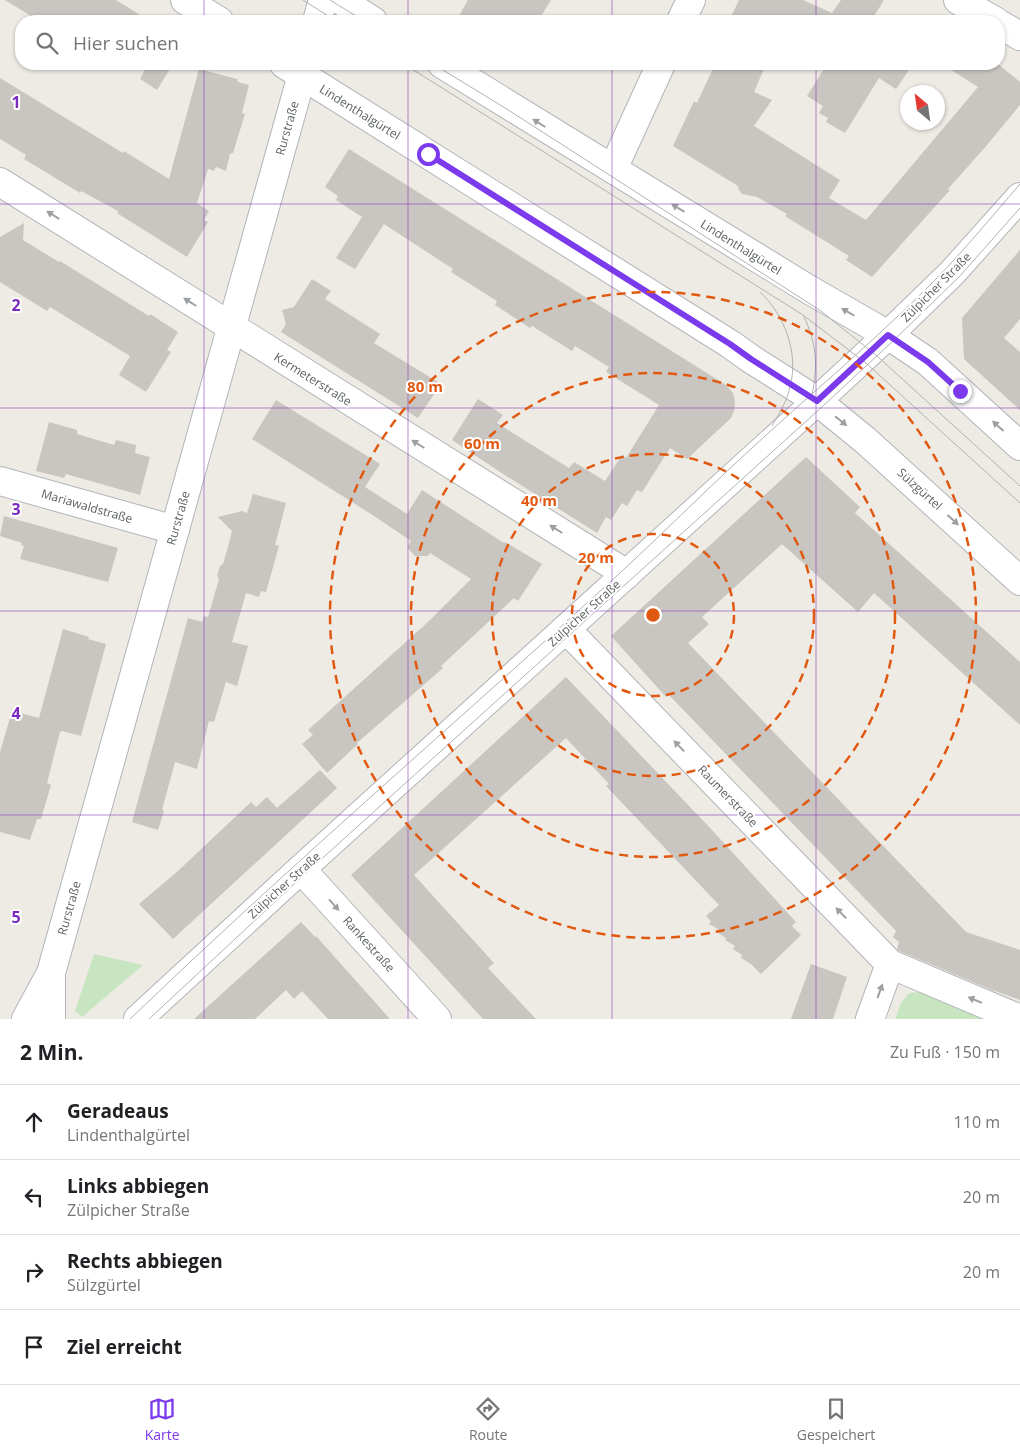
<!DOCTYPE html>
<html lang="de">
<meta charset="utf-8">
<style>
body{margin:0;font-family:"Open Sans",sans-serif;background:#f6f6f6;color:#202124}
.compass{position:absolute;left:900px;top:85px;width:45px;height:45px;border-radius:50%;background:#fff;box-shadow:0 1px 4px #0004;rotate:331deg}
.stop{position:absolute;width:15px;height:15px;margin:-11px;border:4px solid #7c3aed;border-radius:50%;background:#fff}
.stop.end{background:#7c3aed;border-color:#fff;box-shadow:0 1px 5px #0008}
.list{margin:0;padding:0;list-style:none}
h2{display:flex;justify-content:space-between;align-items:center;height:65px;margin:0;padding:0 20px;font-size:21px}
h2 small{font-size:16px;font-weight:400;color:#757577}
.list li{display:grid;grid-template-columns:32px 1fr auto;gap:15px;align-items:center;box-sizing:border-box;height:75px;padding:0 20px;border-top:1px solid #e0e0e0}
.list b{display:block;font-size:19px;white-space:nowrap}
.list p{margin:0;font-size:16px;white-space:nowrap;color:#757577}
.list em{font-size:16px;font-style:normal;color:#757577}
.icon{flex:none;width:28px;height:28px;fill:none;stroke:currentColor;stroke-width:2;stroke-linecap:round;stroke-linejoin:round}
.map{position:relative;flex:none;width:1020px;height:1019px;overflow:hidden}
.search{position:absolute;background:#fff;box-shadow:0 1px 4px #0004;left:15px;right:15px;top:15px;height:55px;display:flex;align-items:center;gap:12px;box-sizing:border-box;padding:0 18px;border-radius:20px;color:#757577;font-size:19px}
.sheet{height:365px;background:#fff}
nav{display:flex;justify-content:space-around;align-items:center;box-sizing:border-box;height:70px;border-top:1px solid #e0e0e0;background:#fff;font-size:14px;color:#757577}
nav a{display:grid;justify-items:center;gap:2px}
nav .on{color:#7c3aed}
.map>svg:first-child{display:block}
.green{fill:#c7e5c1}
.building{fill:#c9c5c0}
.lines{fill:none;stroke-linecap:round;stroke-linejoin:round}
.street-casing{stroke:#b2b6b9;stroke-width:30}
.secondary-casing{stroke:#b1b5b9;stroke-width:30}
.street{stroke:#fff;stroke-width:28}
.secondary{stroke:#fff;stroke-width:28}
.tram{stroke:#b1b2b2;stroke-width:1}
.oneway{fill:#9da0a2}
.route{stroke:#7c3aed;stroke-width:6}
.grid{fill:none;stroke:#7b2cbf;stroke-width:1;stroke-opacity:0.55}
.ring{fill:none;stroke:#e15910;stroke-width:2.5;stroke-dasharray:9 6}
.labels{text-anchor:middle;dominant-baseline:central;stroke-width:4;stroke-linejoin:round;paint-order:stroke}
.street-label{font-size:12px;fill:#5c6164;stroke:#fff}
.grid-label{font-size:16px;text-anchor:middle;font-weight:bold;fill:#7b2cbf;stroke:#fff;stroke-width:4;stroke-linejoin:round;paint-order:stroke}
.centre{fill:#e15910;stroke:#fff;stroke-width:2.5}
.ring-label{font-size:15px;text-anchor:middle;font-weight:bold;fill:#e15910;stroke:#fff;stroke-width:4;stroke-linejoin:round;paint-order:stroke}
</style>
<div class="map">
<svg width="1020" height="1019" viewBox="0 0 1020 1019">
<rect width="100%" height="100%" fill="#eeeae4"/>
<!-- green -->
<path class="green" d="M94,954L143,965L82,1017L75,1011Z
M921,992L998,1019H895L901,1003L909,993Z"/>
<!-- building -->
<path class="building" d="M5,0H116L150,21H39Z
M468,0H551L538,21H456Z
M739,0H803L832,13L841,0H884L871,21H729Z
M148,64H173L157,90L140,79Z
M715,64H766L754,92L772,100L754,126L840,180L829,198L866,220L978,87L942,64H998L1020,82V105L987,145L948,189L950,190L872,277L846,260L849,256L785,216L787,214L757,197L742,194L739,190L738,186L673,146L694,101L697,103Z
M827,64H913L896,89L879,78L845,133L826,122L828,118L819,113L823,106L807,96Z
M199,69L237,79L238,82L249,85L242,113L245,114L233,153L230,154L226,171L216,167L214,171L208,169L197,203L209,211L204,220L208,222L187,257L117,213L118,211L81,191L80,193L24,159L26,155L0,139V78L123,153L124,151L169,179Z
M349,149L726,385L733,393L735,402L734,411L731,418L687,459L670,448L642,492L637,490L627,506L622,503L611,520L606,517L597,533L500,472L452,440L478,399L503,415L497,423L569,468L574,462L605,481L622,455L626,458L659,405L606,372L609,367L575,346L572,351L532,326L530,328L495,305L497,301L451,272L453,269L384,224L355,269L336,258L362,217L336,200L338,196L325,187Z
M24,223L23,240L59,262L60,261L149,316L150,314L178,332L167,350L171,352L146,392L119,375L130,356L50,307L47,311L0,282V237Z
M1020,250V319L1004,338L1020,352V410L964,359L962,318Z
M312,279L331,291L325,299L380,334L374,343L441,384L418,418L281,332L286,324L282,310L294,307Z
M276,400L380,464L365,487L407,514L422,490L504,543L505,542L542,564L518,601L514,598L441,666L443,668L357,743L358,744L327,773L302,744L313,735L308,730L428,622L471,579L430,553L428,556H415L407,547L411,541L371,514L252,439Z
M49,422L77,430V434L114,445L116,440L136,445L135,453L150,457L140,495L66,474L64,478L36,471Z
M806,457L860,507L855,513L1020,662V725L874,593L858,612L782,544L702,617L709,624L688,643L966,932L1020,950V1000L992,990L899,951L897,949L899,942L893,937L896,931L669,695L666,697L611,636Z
M253,494L286,503L275,545L279,546L266,592L261,591L259,597L246,593L232,642L248,646L237,686L226,682L214,722L209,721L197,769L175,762L162,810L164,811L158,830L132,822L188,618L202,622L204,616L208,617L219,579L217,576L220,566L223,564L228,547L232,531L218,517L242,511L247,513Z
M4,516L118,548L108,582L20,559L24,546L21,545L22,543L0,536Z
M63,629L89,637L88,639L106,644L81,736L62,731L60,732L47,783L51,785L41,819H37L30,840L0,832V752L12,711L39,718Z
M566,677L712,830L796,922L792,926L801,935L761,974L751,964L741,958L742,955L733,949L735,946L725,940L726,938L717,932L718,929L709,924L711,921L706,916L719,905L606,786L609,784L566,738L414,875L494,963L488,968L536,1019H483L351,875Z
M320,770L337,788L173,939L139,904L178,871L251,802L256,807L267,797L277,808Z
M301,922L315,937L316,936L390,1019H328L302,991L294,999L286,990L255,1019H194Z
M811,964L847,977L833,1019H791Z"/>
<g class="lines">
<!-- street casing -->
<g class="street-casing">
<path id="street" d="M958,0L995,21
M681,21L691,0
M999,24L1020,36
M613,169L661,64
M0,182L622,571L626,575
M0,481L175,530
M566,629L890,964L1020,1019
M301,869L437,1019
M870,1019L890,964"/>
</g>
<!-- secondary casing -->
<g class="secondary-casing">
<path id="secondary" d="M185,0L219,21
M340,0L373,21
M317,21L323,0
M284,64L730,344L751,359L817,401L865,440L1020,581
M442,64L808,289L888,335L928,362L1020,446
M26,1019L51,973L305,64
M51,1019V977
M138,1019L301,869L804,413L888,335L952,273L1020,197"/>
</g>
<!-- street -->
<use href="#street" class="street"/>
<!-- secondary -->
<use href="#secondary" class="secondary"/>
<!-- tram -->
<path class="tram" d="M303,0L336,21
M330,0L364,21
M404,64L803,315L867,364L1020,503
M433,64L502,106L821,311L877,356L1020,486
M760,292C785,315 799,354 790,387C787,401 779,414 772,426
M804,317C817,344 818,366 812,395
M130,1019C289,866 457,722 620,573C661,535 700,496 740,459C800,403 863,351 922,293C957,259 988,221 1020,184
M149,1019L306,873L823,406L894,340L960,276L1020,208"/>
</g>
<!-- one-way arrows -->
<defs><path id="oneway-solid" d="M-6-.8H1V-3.2L6.5 0L1 3.2V.8H-6Z" transform="scale(1.25)"/></defs>
<g class="oneway">
<use href="#oneway-solid" transform="translate(539 123) rotate(-148)"/>
<use href="#oneway-solid" transform="translate(678 208) rotate(-149)"/>
<use href="#oneway-solid" transform="translate(53 215) rotate(-148)"/>
<use href="#oneway-solid" transform="translate(190 302) rotate(-148)"/>
<use href="#oneway-solid" transform="translate(848 312) rotate(-150)"/>
<use href="#oneway-solid" transform="translate(841 421) rotate(38)"/>
<use href="#oneway-solid" transform="translate(998 426) rotate(-138)"/>
<use href="#oneway-solid" transform="translate(418 444) rotate(-148)"/>
<use href="#oneway-solid" transform="translate(953 520) rotate(42)"/>
<use href="#oneway-solid" transform="translate(556 529) rotate(-148)"/>
<use href="#oneway-solid" transform="translate(679 746) rotate(-134)"/>
<use href="#oneway-solid" transform="translate(334 905) rotate(48)"/>
<use href="#oneway-solid" transform="translate(841 913) rotate(-134)"/>
<use href="#oneway-solid" transform="translate(880 991) rotate(-70)"/>
<use href="#oneway-solid" transform="translate(975 1000) rotate(-157)"/>
</g>
<g class="lines">
<!-- route -->
<path class="route" d="M428,154L730,344L751,359L817,401L888,335L928,362L960,391"/>
</g>
<!-- grid -->
<path class="grid" d="M204,0V21M408,0V21M612,0V21M816,0V21M204,64V1019M408,64V1019M612,64V1019M816,64V1019M0,204H1020M0,408H1020M0,611H1020M0,815H1020"/>
<!-- distance rings -->
<g class="ring">
<circle cx="653" cy="615" r="81"/>
<circle cx="653" cy="615" r="161"/>
<circle cx="653" cy="615" r="242"/>
<circle cx="653" cy="615" r="323"/>
</g>
<g class="labels">
<!-- street labels -->
<g class="street-label">
<text transform="translate(360 112) rotate(32)">Lindenthalgürtel</text>
<text transform="translate(287 128) rotate(-74)">Rurstraße</text>
<text transform="translate(741 247) rotate(32)">Lindenthalgürtel</text>
<text transform="translate(936 287) rotate(-45)">Zülpicher Straße</text>
<text transform="translate(313 379) rotate(32)">Kermeterstraße</text>
<text transform="translate(920 489) rotate(42)">Sülzgürtel</text>
<text transform="translate(87 506) rotate(16)">Mariawaldstraße</text>
<text transform="translate(178 518) rotate(-74)">Rurstraße</text>
<text transform="translate(584 613) rotate(-42)">Zülpicher Straße</text>
<text transform="translate(728 796) rotate(46)">Raumerstraße</text>
<text transform="translate(284 885) rotate(-42)">Zülpicher Straße</text>
<text transform="translate(69 908) rotate(-74)">Rurstraße</text>
<text transform="translate(369 944) rotate(48)">Rankestraße</text>
</g>
</g>
<g class="grid-label">
<text x="16" y="108">1</text>
<text x="16" y="311">2</text>
<text x="16" y="515">3</text>
<text x="16" y="719">4</text>
<text x="16" y="923">5</text>
</g>
<circle cx="653" cy="615" r="8" class="centre"/>
<g class="ring-label">
<text x="425" y="392">80 m</text>
<text x="482" y="449">60 m</text>
<text x="539" y="506">40 m</text>
<text x="596" y="563">20 m</text>
</g>
</svg>
<svg class="compass" viewBox="-18 -18 36 36"><path d="M0-13l5 13h-10z" fill="#e53935"/><path d="M0 13l5-13h-10z" fill="#757577"/></svg>
<div class="stop" style="left:428px;top:154px"></div>
<div class="stop end" style="left:960px;top:391px"></div>
<div class="search"><svg class="icon" aria-label="search" viewBox="0 0 24 24"><circle cx="10" cy="10" r="6"/><path d="M15 15l6 6"/></svg>Hier suchen</div>
</div>
<section class="sheet">
<h2>2 Min.<small>Zu Fuß · 150 m</small></h2>
<ul class="list">
<li><svg class="icon" aria-label="ahead" viewBox="0 0 24 24"><path d="M12 20V5M6 11l6-6 6 6"/></svg><div><b>Geradeaus</b><p>Lindenthalgürtel</p></div><em>110 m</em></li>
<li><svg class="icon" aria-label="left" viewBox="0 0 24 24"><path d="M17 20v-9H6M10 6l-5 5 5 5"/></svg><div><b>Links abbiegen</b><p>Zülpicher Straße</p></div><em>20 m</em></li>
<li><svg class="icon" aria-label="right" viewBox="0 0 24 24"><path d="M7 20v-9h11M14 6l5 5-5 5"/></svg><div><b>Rechts abbiegen</b><p>Sülzgürtel</p></div><em>20 m</em></li>
<li><svg class="icon" aria-label="arrive" viewBox="0 0 24 24"><path d="M6 21V4h12l-3 4 3 4H6"/></svg><div><b>Ziel erreicht</b></div></li>
</ul>
</section>
<nav>
<a class="on"><svg class="icon" aria-label="map" viewBox="0 0 24 24"><path d="M3 6l6-2 6 2 6-2v14l-6 2-6-2-6 2zM9 4v14M15 6v14"/></svg>Karte</a>
<a><svg class="icon" aria-label="directions" viewBox="0 0 24 24"><path d="M12 3l9 9-9 9-9-9zM9 14v-3h6M13 9l2 2-2 2"/></svg>Route</a>
<a><svg class="icon" aria-label="saved" viewBox="0 0 24 24"><path d="M7 4h10v16l-5-4-5 4z"/></svg>Gespeichert</a>
</nav>
